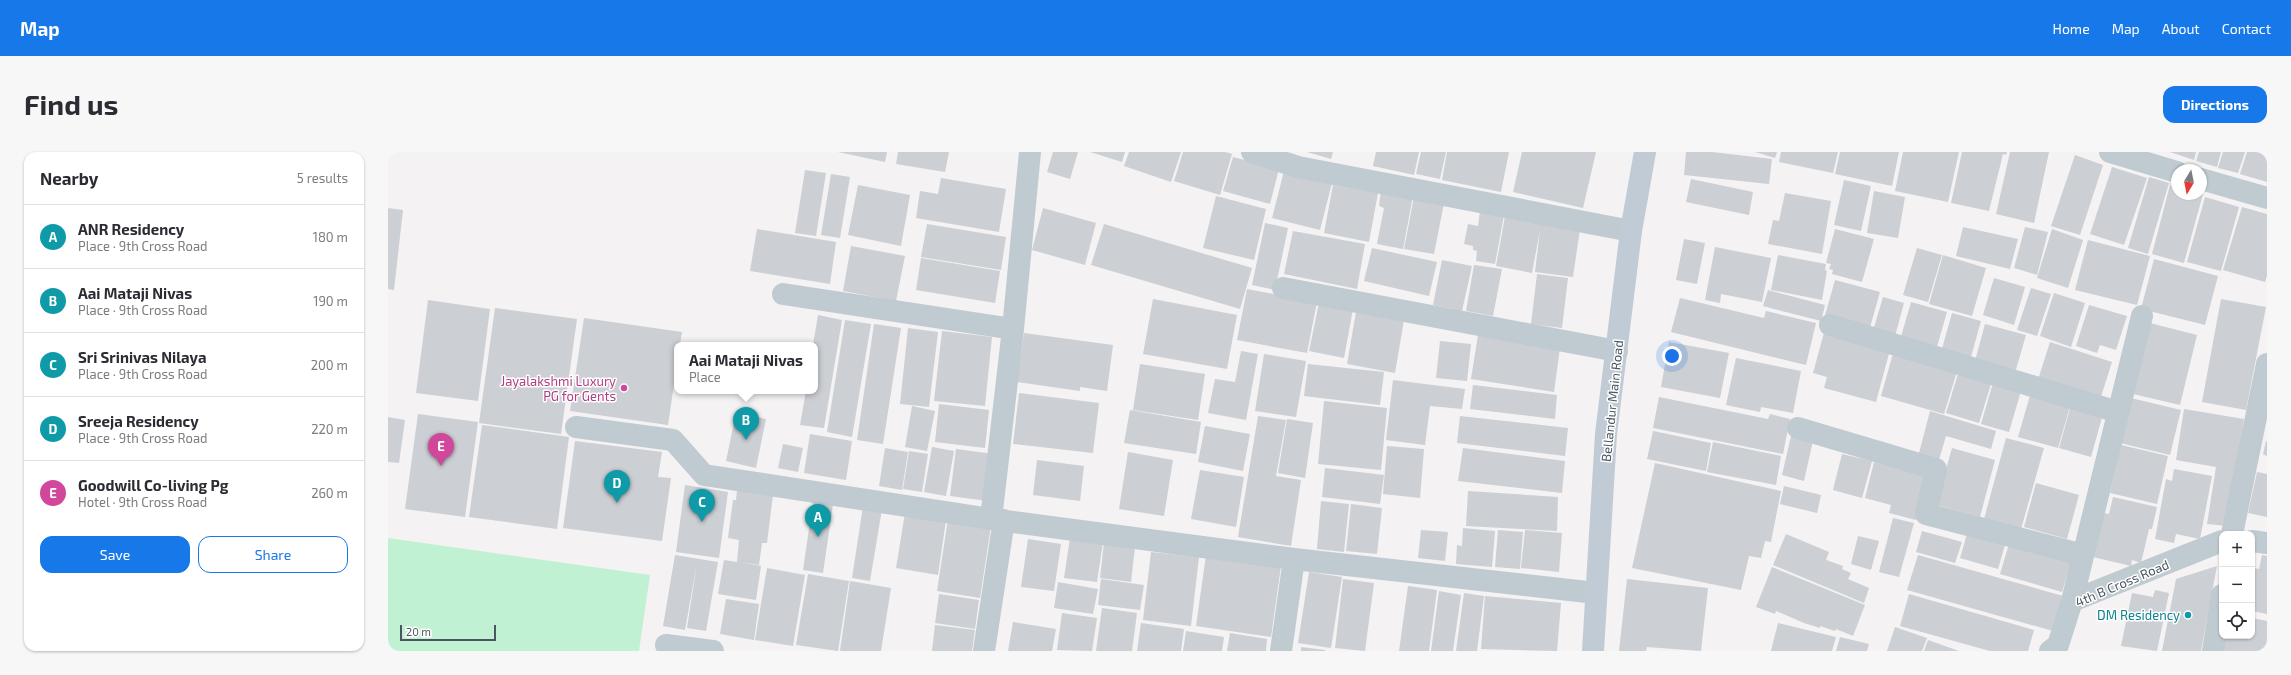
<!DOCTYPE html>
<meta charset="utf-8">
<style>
body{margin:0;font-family:"Exo 2",sans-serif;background:#f7f7f7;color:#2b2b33}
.controls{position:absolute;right:12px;bottom:12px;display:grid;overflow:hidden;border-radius:8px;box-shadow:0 1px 3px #0004}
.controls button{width:36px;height:36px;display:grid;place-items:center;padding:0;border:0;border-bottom:1px solid #e1e1e2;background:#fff;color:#2b2b33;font:20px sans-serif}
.compass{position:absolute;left:1783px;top:12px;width:36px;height:36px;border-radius:50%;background:#fff;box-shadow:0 1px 3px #0004;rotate:190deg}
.scale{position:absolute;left:12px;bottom:10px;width:96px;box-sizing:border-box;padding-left:4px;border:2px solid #495660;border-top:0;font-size:11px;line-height:14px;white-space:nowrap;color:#495660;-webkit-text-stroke:3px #fff;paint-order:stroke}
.you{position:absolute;left:1284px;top:204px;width:14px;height:14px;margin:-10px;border:3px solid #fff;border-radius:50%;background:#1a73e8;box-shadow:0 0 0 6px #1a73e833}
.badge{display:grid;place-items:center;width:26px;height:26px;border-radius:50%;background:#1778e9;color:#fff;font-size:13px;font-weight:700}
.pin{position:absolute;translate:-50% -33px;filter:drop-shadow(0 1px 2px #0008)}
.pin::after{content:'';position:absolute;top:21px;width:14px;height:12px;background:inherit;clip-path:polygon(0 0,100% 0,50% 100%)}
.popup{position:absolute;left:286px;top:190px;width:144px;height:52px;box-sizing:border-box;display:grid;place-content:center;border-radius:8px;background:#fff;filter:drop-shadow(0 1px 3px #0005);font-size:13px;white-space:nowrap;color:#7c7c81}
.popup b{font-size:15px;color:#2b2b33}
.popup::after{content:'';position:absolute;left:50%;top:100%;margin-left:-8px;border:8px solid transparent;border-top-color:#fff}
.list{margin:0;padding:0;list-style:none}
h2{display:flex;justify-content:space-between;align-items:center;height:52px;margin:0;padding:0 16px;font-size:17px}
h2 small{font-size:13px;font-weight:400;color:#7c7c81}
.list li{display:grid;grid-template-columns:26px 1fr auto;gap:12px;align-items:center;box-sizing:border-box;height:64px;padding:0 16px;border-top:1px solid #e1e1e2}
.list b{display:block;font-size:15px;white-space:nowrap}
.list p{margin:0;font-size:13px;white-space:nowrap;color:#7c7c81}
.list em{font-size:13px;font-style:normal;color:#7c7c81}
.actions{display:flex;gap:8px;padding:12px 16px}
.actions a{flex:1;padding:9px 0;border:1px solid #1778e9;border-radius:12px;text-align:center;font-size:14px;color:#1778e9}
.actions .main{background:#1778e9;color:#fff}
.icon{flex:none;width:22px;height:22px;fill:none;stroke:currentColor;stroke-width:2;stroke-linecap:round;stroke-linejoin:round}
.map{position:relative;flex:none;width:1879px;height:499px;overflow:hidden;border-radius:12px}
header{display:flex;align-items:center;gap:24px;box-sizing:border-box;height:56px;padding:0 20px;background:#1778e9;color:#fff}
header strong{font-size:19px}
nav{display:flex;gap:22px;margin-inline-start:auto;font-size:14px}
.intro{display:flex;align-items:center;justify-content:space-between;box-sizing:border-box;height:96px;padding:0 24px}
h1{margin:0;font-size:28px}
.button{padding:10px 18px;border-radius:12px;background:#1778e9;color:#fff;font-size:14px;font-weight:700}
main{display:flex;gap:24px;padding:0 24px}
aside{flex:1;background:#fff;border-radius:12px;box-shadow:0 1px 3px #0004}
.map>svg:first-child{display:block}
.green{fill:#c1f1d3}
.building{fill:#cccfd4}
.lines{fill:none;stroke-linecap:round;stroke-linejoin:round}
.street{stroke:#c0cad1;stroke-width:22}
.secondary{stroke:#c0cbd6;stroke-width:22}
.hotel-dot{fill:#d1479c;stroke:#fff;stroke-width:1.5}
.culture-dot{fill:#0f9aa8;stroke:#fff;stroke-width:1.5}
.labels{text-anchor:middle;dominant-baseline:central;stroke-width:3;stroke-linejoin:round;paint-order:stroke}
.hotel-label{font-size:13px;fill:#b23c85;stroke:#fff;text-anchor:end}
.street-label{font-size:13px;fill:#495660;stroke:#fff}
.culture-label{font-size:13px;fill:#0d838f;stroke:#fff;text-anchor:end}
</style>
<header>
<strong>Map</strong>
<nav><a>Home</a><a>Map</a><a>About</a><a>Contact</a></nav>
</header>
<div class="intro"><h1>Find us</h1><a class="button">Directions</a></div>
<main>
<aside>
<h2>Nearby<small>5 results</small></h2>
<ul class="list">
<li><span class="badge" style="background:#0f9aa8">A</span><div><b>ANR Residency</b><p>Place · 9th Cross Road</p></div><em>180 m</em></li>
<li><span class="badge" style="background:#0f9aa8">B</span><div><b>Aai Mataji Nivas</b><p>Place · 9th Cross Road</p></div><em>190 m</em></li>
<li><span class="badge" style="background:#0f9aa8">C</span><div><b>Sri Srinivas Nilaya</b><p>Place · 9th Cross Road</p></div><em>200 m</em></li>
<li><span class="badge" style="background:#0f9aa8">D</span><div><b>Sreeja Residency</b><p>Place · 9th Cross Road</p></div><em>220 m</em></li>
<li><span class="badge" style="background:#d1479c">E</span><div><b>Goodwill Co-living Pg</b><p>Hotel · 9th Cross Road</p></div><em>260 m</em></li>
</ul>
<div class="actions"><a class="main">Save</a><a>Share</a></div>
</aside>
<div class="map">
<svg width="1879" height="499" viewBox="0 0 1879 499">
<rect width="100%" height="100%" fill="#f4f2f2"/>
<!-- green -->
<path class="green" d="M0,386L262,423L251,499H0Z"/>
<!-- building -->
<path class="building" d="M450,0H499L497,10Z
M510,0H561L557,20L508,12Z
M665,0H690L682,27L659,20Z
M702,0H737L734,10Z
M741,0H793L783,30L736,14Z
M795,0H837L844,2L832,43L786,29Z
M919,0H945L943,7Z
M988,0H1031L1026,23L985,14Z
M1033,0H1058L1052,27L1028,22Z
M1059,0H1121L1113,40L1054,28Z
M1134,0H1208L1195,56L1125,40Z
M1298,0H1324L1384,7L1381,32L1296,23Z
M1367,0H1389L1387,6Z
M1393,0H1450L1445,21L1391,10Z
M1452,0H1511L1504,34L1447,22Z
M1515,0H1571L1560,50L1507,39Z
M1574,0H1619L1618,3L1615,2L1601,59L1563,51Z
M1622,0H1661L1646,71L1608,62Z
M1782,0H1808L1806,8Z
M1811,0H1833L1829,15L1808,9Z
M1835,0H1857L1850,21L1830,16Z
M1859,0H1879V30L1852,22Z
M1687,3L1715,13L1692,83L1663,74Z
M845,5L891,17L882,52L835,39Z
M1724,15L1759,26L1736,93L1702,82Z
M417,18L438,21L428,84L407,81Z
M896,19L944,31L932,78L884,66Z
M443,22L462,25L452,86L433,83Z
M1761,25L1781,31L1760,102L1740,96Z
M553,26L618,37L611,80L528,66L532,39L550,42Z
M1303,27L1365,40L1361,63L1298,50Z
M1456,28L1483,34L1473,79L1446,73Z
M470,33L522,43L513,94L460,83Z
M945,33L990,41L981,90L936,81Z
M1782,33L1789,35V42H1815L1796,111L1764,102Z
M993,38L1025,44L1015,97L989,92L996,56L991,54Z
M1486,39L1517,45L1510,86L1479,81Z
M1397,41L1443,49L1434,102L1380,92L1385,68L1391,69Z
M828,44L878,57L866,108L815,96Z
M1026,45L1056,51L1046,102L1016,97Z
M1817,45L1851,55L1833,119L1799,110Z
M1854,55L1879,62V124L1877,130L1835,118Z
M0,56L15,58L6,138L0,137Z
M655,56L708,71L697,113L644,98Z
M1092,59L1116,63L1107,112L1088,109L1089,99L1085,98V94L1076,92L1080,72L1090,74Z
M1117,64L1192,77L1185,125L1147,120L1152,78L1144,121L1108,114Z
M877,71L900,76L887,138L864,133Z
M539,72L618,85L613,118L533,105Z
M716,72L864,116L852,157L703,113Z
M1575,75L1630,87L1622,117L1568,104Z
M1637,75L1660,80L1649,123L1626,116Z
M369,77L448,90L442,132L362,119Z
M1447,77L1486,87L1474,130L1444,122L1445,118L1441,117L1443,112L1438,111Z
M1664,77L1695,88L1680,136L1649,126Z
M905,79L977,92L969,137L896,122Z
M1296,87L1317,91L1309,132L1288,128Z
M1700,88L1762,104L1749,153L1687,138Z
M463,94L517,104L508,149L455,139Z
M1327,95L1383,106L1374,150L1333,142L1332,151L1317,148Z
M984,96L1049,110L1041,144L976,129Z
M1529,96L1554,103L1540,150L1515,143Z
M1390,103L1438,112L1437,118L1439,119L1434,148L1383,138Z
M1555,103L1598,116L1584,164L1541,152Z
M533,106L612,119L607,151L528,138Z
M1766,107L1830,124L1817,173L1753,157Z
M1054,108L1084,114L1074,159L1045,153Z
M1086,113L1114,117L1105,164L1078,159Z
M1149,122L1180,126L1174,176L1143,172Z
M1606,126L1637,135L1626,173L1595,163Z
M1447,128L1492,140L1481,179L1436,167Z
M1643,136L1663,142L1649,184L1629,178Z
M859,137L929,150L919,201L849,188Z
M1380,138L1437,153L1433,169L1375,154Z
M1666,141L1697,151L1683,195L1652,184Z
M1495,145L1516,151L1506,188L1484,182Z
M1292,146L1376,166L1378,159L1428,171L1418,213L1283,180Z
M765,147L849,163L839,217L755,202Z
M1833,147L1878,155L1858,258L1814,250Z
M40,148L102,157L90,249L28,241Z
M1523,150L1559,160L1548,198L1512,188Z
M931,151L965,157L956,206L921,199Z
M1701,153L1739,164L1728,198L1712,193L1709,201L1688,194Z
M107,156L189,167L173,282L91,271Z
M968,160L1016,168L1007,221L959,212Z
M1564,161L1593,169L1581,212L1552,204Z
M430,163L454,168L436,276L412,273L418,239H427V193H425Z
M196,166L294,180L292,193H289V212L280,273L182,259Z
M457,168L483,172L464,285L439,280Z
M1762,171L1809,183L1792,253L1745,242Z
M486,172L513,176L495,292L469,288Z
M1597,172L1638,183L1627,221L1587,209Z
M520,176L550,180L541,255L512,252Z
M1437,177L1503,194L1488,250L1436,236L1439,225L1425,221Z
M554,179L604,185L597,254L546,249Z
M636,181L725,193L719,239L692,235V239L629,230Z
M1090,183L1172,196L1166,240L1083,227Z
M1052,189L1083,192L1079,229L1048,226Z
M1281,190L1341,201L1332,246L1273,235Z
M1662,190L1724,210L1711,251L1649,231Z
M1506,198L1570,216L1556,262L1493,244Z
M853,199L870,202L858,268L820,261L827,227L847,230Z
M876,202L918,209L908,265L867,259Z
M1348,206L1413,219L1405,261L1373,255L1372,260L1338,253Z
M752,212L817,222L810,268L745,258Z
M920,212L996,220L992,253L916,244Z
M1570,222L1603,232L1591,271L1558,261Z
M1005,228L1077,237L1074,257L1042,254L1037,293L998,288Z
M1605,231L1633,239L1621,280L1593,272Z
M1085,233L1169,243L1167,267L1082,257Z
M1643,240L1683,251L1670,296L1630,285Z
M631,241L711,251L705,301L625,292Z
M1271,245L1380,267L1382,262L1402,267L1395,302L1265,276Z
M1743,246L1793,258L1782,303L1732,291Z
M936,249L999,256L993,318L930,312Z
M551,252L601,258L597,296L547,290Z
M1683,253L1715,262L1703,305L1671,296Z
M524,254L547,259L539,299L517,295Z
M1796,257L1856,267L1839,374L1819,372L1828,315L1788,308Z
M742,258L813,270L808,302L736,291Z
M1542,259L1608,279L1603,297L1558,284L1550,311L1530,305Z
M348,261L378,267L368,316L338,309Z
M30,262L90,270L77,365L17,357Z
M870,264L898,268L888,324L913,328L903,394L850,385Z
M1072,264L1180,276L1177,304L1069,291Z
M0,265L17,268L11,311L0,310Z
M899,267L925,271L917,326L890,321Z
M94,273L181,285L169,377L81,365Z
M817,274L862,282L855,319L810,310Z
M1265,279L1323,291L1318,319L1259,307Z
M422,282L464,289L458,328L416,321Z
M1403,284L1425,289L1416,329L1394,323Z
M1618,286L1656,296L1633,377L1596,367Z
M187,289L274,300L270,325L283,326L274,389L175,376Z
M1878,289H1879V304L1875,302Z
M1325,290L1393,304L1388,333L1319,320Z
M395,292L415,296L410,320L390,316Z
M1733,293L1780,304L1769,352L1722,341Z
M999,294L1036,297L1032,346L995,342Z
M544,295L566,299L558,344L536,340Z
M497,296L520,300L514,338L491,334Z
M1075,296L1177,309L1174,341L1070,329Z
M1564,296L1607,308L1592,365L1548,353Z
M568,297L606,302L599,349L562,344Z
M521,299L540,302L534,340L515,337Z
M740,300L785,308L776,364L731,357Z
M1454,302L1484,309L1474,346L1445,338Z
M649,308L696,314L692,349L645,343Z
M1486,310L1539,324L1528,368L1501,361L1503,353L1477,346Z
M1267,311L1393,339L1383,390L1377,389L1373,406L1361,404L1353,438L1244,416Z
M937,316L996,323L992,352L934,345Z
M1786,317L1824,324L1812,387L1788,382L1786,391L1767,387L1778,327L1784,329Z
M812,318L856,325L848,375L803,367Z
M1869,320L1879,322V365L1860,361Z
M1648,331L1691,343L1679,387L1636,375Z
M297,333L340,340L331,406L288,400Z
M1396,334L1433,343L1429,361L1392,352Z
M349,338L385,343L379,391H374L371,413L352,410L373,414L368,448L330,442L336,408L349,410L351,388L340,386L345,348H348Z
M1080,339L1170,345L1169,379L1078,374Z
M1725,345L1769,355L1764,377H1761L1753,411L1744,408L1743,414L1705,405L1715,361L1721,362Z
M425,349L445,352L435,421L415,418Z
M933,349L961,352L956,400L929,397Z
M963,352L994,356L989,402L958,399Z
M475,354L494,357L482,429L464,426Z
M517,361L558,368L550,423L508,416Z
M1505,366L1526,371L1511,425L1491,420Z
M560,367L603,374L592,446L549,439Z
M1075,376L1107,379L1104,415L1068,412L1069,393L1074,394Z
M1033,378L1060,380L1057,409L1030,406Z
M1110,378L1135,380L1132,417L1107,415Z
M1137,378L1174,381L1171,420L1133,416Z
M1534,379L1574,390L1567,411L1528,400Z
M1398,382L1441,400L1438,408L1455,414L1454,417L1463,421L1460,427L1481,436L1476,451L1385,413Z
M1579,382L1617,393L1610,417L1572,406Z
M1470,384L1491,389L1483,418L1463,412Z
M682,386L715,390L709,430L676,426Z
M640,387L673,392L666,439L633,435Z
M716,390L747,395L743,430L712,426Z
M1621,392L1683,410L1674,440L1612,422Z
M763,400L811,405L803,474L755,468Z
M287,403L330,410L318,479L299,476L309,411L297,478L275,474Z
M818,403L893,414L883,485L808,474Z
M1530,403L1675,444L1665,479L1519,438Z
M1874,403L1879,404V462L1864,459V416L1871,417Z
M1829,414L1813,499H1774L1788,427Z
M1384,415L1477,453L1465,484L1448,477L1447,479L1432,474V476L1416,471L1388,459L1387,462L1368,455Z
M379,416L417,423L405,494L367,488Z
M921,420L954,425L943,496L910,491Z
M420,422L461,429L450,499L408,493Z
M713,427L756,433L752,458L710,453Z
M955,427L986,431L977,499L947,496Z
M1239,427L1320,436L1313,499L1259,495L1258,499H1231Z
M462,429L503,436L493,499H452Z
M670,430L710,437L705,462L666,456Z
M1020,434L1049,438L1041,499H1011Z
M1767,438L1781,441L1769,499L1733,494L1744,441L1765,445Z
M1051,439L1073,443L1065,499H1043Z
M1076,441L1096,444L1089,499H1068Z
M551,442L591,448L587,477L547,471Z
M1521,442L1646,478L1640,499H1602L1512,474Z
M1097,444L1173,451L1169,499L1093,497Z
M338,447L371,452L366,488L332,482Z
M714,456L749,461L744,499H708Z
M674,461L709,466L704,499L669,498Z
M1864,466L1879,469V499H1833L1836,484H1864Z
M625,470L668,477L664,499H620Z
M753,471L796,477L793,499H749Z
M1390,471L1448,485L1444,499H1383Z
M547,473L587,478L584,499H544Z
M1507,475L1539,486L1534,499H1499Z
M798,479L836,485L834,499H795Z
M842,481L879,487L878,499H839Z
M1452,485L1481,492L1479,499H1448Z
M1540,488L1571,499H1536Z
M913,495L937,498V499H913Z"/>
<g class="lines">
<!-- street -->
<path class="street" d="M864,0L910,15L1243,79
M1722,0L1789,20
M1813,27L1879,46
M895,136L1229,199
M395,142L625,177
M1442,173L1730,260
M188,275L285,288L316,323L603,367L906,407
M1410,276L1548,317L1538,362L1695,403
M603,367L625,177L642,0
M1844,382L1879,212
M1864,389L1879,391
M1684,449L1754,164
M278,493L325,499
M596,499L616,368
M893,499L906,407L1208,441
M1662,499L1670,493L1684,449L1834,389
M1825,499L1834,443"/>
<!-- secondary -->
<path class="secondary" d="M1205,499L1218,282L1243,79L1257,0"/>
</g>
<!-- markers -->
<circle class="hotel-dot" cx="236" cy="236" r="4"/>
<circle class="culture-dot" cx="1800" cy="463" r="4"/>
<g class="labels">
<!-- hotel labels -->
<g class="hotel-label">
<text x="228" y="229">Jayalakshmi Luxury<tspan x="228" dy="15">PG for Gents</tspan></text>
</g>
<!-- street labels -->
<g class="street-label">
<text transform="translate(1224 249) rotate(-84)">Bellandur Main Road</text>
<text transform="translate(1734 431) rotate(-23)">4th B Cross Road</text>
</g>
<!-- culture labels -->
<g class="culture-label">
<text x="1792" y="463">DM Residency</text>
</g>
</g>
</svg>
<div class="controls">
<button>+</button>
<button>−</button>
<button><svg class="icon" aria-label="locate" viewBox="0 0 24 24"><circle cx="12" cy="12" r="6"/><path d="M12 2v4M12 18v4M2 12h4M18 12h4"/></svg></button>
</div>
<svg class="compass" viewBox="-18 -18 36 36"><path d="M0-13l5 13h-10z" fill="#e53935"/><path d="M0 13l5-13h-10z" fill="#7c7c81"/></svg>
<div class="scale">20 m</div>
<div class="you"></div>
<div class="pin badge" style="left:430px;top:385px;background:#0f9aa8">A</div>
<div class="pin badge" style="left:358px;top:288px;background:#0f9aa8">B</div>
<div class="popup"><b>Aai Mataji Nivas</b>Place</div>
<div class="pin badge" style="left:314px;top:370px;background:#0f9aa8">C</div>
<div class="pin badge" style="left:229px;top:351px;background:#0f9aa8">D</div>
<div class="pin badge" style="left:53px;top:314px;background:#d1479c">E</div>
</div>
</main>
